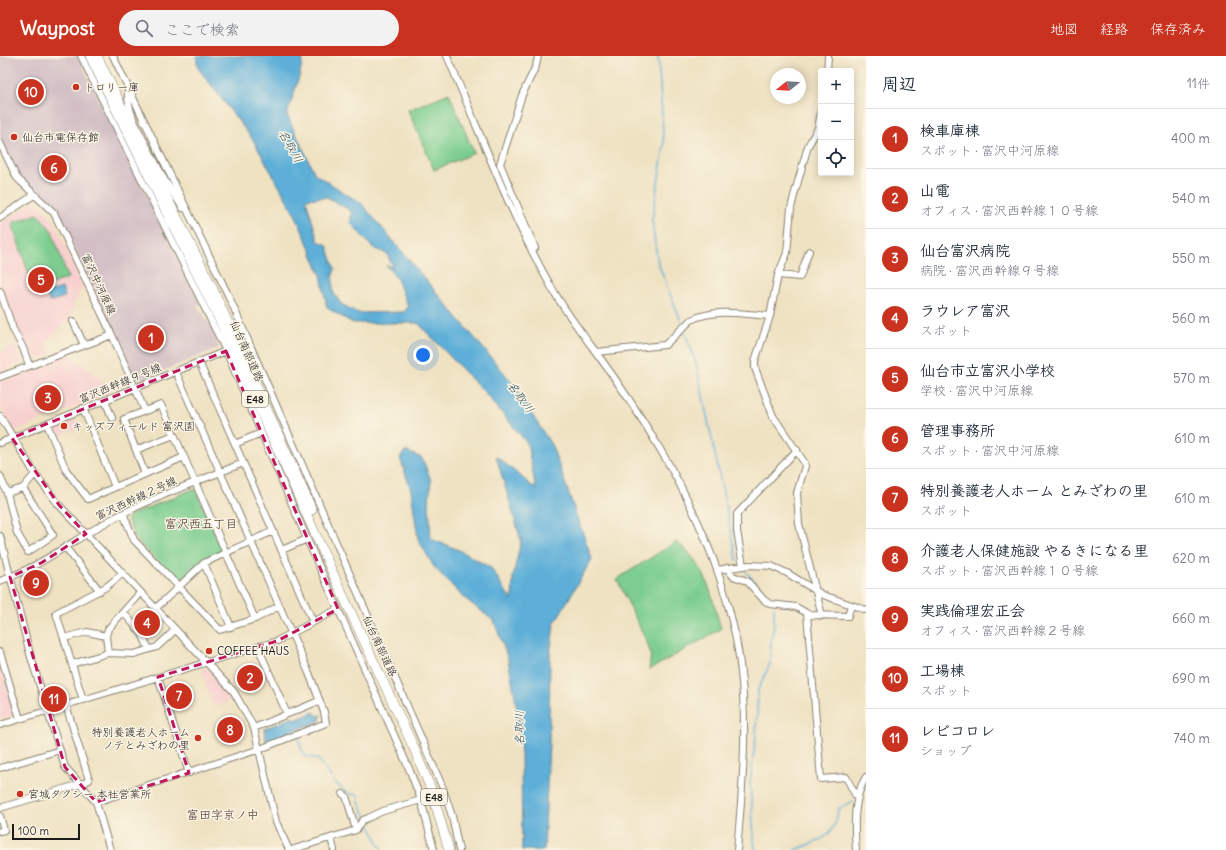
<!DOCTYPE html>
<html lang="ja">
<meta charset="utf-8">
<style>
body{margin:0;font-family:Delius,"Klee One",sans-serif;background:#f2f2f3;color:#1f2937}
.controls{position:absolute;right:12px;top:12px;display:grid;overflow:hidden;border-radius:4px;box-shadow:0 2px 10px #0003}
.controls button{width:36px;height:36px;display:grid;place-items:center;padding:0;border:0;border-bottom:1px solid #e0e1e3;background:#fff;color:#1f2937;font:20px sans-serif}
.compass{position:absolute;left:770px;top:12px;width:36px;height:36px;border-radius:50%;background:#fff;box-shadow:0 2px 10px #0003;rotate:252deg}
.scale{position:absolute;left:12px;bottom:10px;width:68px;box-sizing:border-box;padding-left:4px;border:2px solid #1c1c1c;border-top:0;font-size:11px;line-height:14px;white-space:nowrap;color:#1c1c1c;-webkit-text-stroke:3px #fcf5e5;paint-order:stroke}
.you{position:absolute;left:423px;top:299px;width:14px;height:14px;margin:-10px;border:3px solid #fff;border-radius:50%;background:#1a73e8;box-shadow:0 0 0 6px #1a73e833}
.badge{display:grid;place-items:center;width:26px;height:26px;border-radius:50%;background:#c8321e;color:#fff;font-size:13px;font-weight:700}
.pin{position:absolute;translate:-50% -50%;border:2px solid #fff;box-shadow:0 1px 4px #0006}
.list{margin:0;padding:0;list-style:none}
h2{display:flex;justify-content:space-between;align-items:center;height:52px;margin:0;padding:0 16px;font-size:17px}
h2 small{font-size:13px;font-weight:400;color:#747a83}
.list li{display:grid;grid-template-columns:26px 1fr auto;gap:12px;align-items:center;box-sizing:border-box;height:60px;padding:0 16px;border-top:1px solid #e0e1e3}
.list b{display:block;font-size:15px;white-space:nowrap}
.list p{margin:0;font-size:13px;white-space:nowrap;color:#747a83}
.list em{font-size:13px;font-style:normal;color:#747a83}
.icon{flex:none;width:22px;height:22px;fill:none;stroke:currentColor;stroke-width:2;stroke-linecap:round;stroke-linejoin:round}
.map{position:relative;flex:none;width:866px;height:794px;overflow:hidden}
header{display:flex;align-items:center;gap:24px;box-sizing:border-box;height:56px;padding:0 20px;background:#c8321e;color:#fff}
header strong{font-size:19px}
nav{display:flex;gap:22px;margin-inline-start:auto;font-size:14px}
.search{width:280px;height:36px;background:#f2f2f3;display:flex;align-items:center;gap:10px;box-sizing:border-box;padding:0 14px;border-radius:22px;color:#747a83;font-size:15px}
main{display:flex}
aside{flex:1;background:#fff}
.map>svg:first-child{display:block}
.built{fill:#f7d0ce}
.industrial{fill:#d2bec4}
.green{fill:#7ccd8f;stroke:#4c7456}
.water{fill:#5dafd8;stroke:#3c667a;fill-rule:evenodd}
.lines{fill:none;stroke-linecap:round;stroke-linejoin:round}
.stream{stroke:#5dafd8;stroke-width:1.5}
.minor-casing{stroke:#867f6f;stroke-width:8}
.highway-casing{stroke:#867f6f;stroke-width:10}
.minor{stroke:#fff;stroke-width:6}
.highway{stroke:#fff;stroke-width:9}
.marked{fill:none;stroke:#c2185b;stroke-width:3;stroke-dasharray:8 5;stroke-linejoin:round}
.poi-dot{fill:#c8321e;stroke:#fcf5e5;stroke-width:1.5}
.labels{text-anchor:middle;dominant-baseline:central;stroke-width:3;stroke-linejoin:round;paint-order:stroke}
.shield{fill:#fcf5e5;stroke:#5f5d58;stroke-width:1}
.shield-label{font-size:10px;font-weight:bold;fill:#1c1c1c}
.poi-label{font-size:11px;fill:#1c1c1c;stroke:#fcf5e5;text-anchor:start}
.street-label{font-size:11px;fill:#1c1c1c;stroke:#fcf5e5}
.water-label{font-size:12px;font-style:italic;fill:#365767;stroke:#fcf5e5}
.neighbourhood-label{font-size:12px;font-weight:bold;fill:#645248;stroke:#fcf5e5}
</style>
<header>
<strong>Waypost</strong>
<div class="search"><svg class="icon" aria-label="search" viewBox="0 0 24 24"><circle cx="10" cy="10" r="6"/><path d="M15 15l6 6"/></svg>ここで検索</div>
<nav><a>地図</a><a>経路</a><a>保存済み</a></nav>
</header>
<main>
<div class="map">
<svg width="866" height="794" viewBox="0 0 866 794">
<rect width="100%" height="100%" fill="#fcf5e5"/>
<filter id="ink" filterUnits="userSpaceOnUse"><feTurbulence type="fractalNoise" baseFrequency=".025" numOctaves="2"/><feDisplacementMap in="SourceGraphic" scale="8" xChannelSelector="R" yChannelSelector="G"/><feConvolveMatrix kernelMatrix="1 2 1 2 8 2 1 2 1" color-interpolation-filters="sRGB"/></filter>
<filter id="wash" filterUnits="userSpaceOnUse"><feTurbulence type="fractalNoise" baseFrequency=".012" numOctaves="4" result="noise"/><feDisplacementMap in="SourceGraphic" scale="16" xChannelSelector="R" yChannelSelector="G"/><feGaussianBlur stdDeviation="0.9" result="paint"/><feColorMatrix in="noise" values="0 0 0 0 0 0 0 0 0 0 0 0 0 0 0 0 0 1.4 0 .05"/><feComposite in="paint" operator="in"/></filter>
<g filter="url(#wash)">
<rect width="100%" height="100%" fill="#efe2c2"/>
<!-- built -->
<path class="built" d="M33,146H36L53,163L85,233H81L67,266L47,286L52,298L32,305L29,303L16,273L0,227V168Z
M16,290L22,304L20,308L0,316V297Z
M69,297L113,335L16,375L12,374L0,350V324Z
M74,359L79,372L54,382L50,371L51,368Z
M0,605L15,656L14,660L0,664Z
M205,612L209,613L235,643L213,651L201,613Z"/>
<!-- industrial -->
<path class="industrial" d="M0,0H78L201,248L197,250L213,273L219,292L141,324L134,321L59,160L17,119L0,82Z"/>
<!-- green -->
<path class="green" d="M449,37L474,97L434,114L408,54Z
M38,158L52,175L68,222L34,234L12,167Z
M193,433L196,434L221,493L220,496L202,504L179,527L136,484L127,463L129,460Z
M676,486C707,508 711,538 721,573L649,614L651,598L648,589L617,523Z"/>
<!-- water -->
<path class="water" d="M196,0H303L300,18L287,59L315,118L362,148L510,324L552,390L592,503L554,568L550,599L549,688L544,794H522L521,699L516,647L508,603L494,565L463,541L434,511L418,483L411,434L400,402L405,395L422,402L431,424L429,448L431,483L459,494L491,512L512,545L513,521L521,484L496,400L536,433L527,387L485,337L418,267H353L327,252L321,219L296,160L253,84L198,12ZM327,141L351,155V167L372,191L387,198L393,211L386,209L397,223L408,251L404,256L358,257L341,248L333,236V219L335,213L327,189L318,185L306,143Z
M62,232L65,241L49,246L46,237Z
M314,656L317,660L321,659L320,665L266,685L264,673L293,661L295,664Z"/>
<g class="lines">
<!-- stream -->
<path class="stream" d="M658,0L664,90L652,164L654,180L658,207L682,268
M684,274L696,307L737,504
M746,516L772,545
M298,681L304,700L318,703C328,717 339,738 358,739L359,746L366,761
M862,737L866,730
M367,764L382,794
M755,794L750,728L756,679L758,634L770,608L771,583L774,570V551
M795,794C819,785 836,782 838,753L853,746"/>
</g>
</g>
<g filter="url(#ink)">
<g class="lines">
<!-- minor casing -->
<g class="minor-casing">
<path id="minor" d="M81,0L226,295L307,483L410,715L421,744L434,794
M113,0L230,243L442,730L452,760L459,794
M447,0C481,78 510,160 553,234C565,255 580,275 595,295C618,326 640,359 660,393C696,454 726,524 738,594C749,660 743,728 737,794
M827,15L828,0
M128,33C126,57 142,80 152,100
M821,55L818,72L808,90L795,136L791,152L787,197L778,219L770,260L755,305V312L773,360L804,406L805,410L797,437L799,468L822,560
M0,87L17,122L54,157L112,279L145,355
M150,101L152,100L165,125L183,152
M0,162L34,139
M535,192L500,108L522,39L536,10L538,0
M778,219L800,221L809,195
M0,235L13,273L23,292L29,309
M73,265L84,289
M596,296L665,289L691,264C714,252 745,258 770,260
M199,306L313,566
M0,321L112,279
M105,344L112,362
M83,352L115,431
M0,360L35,418L59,449L234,636L254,672L276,766L289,794
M47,368L66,414L88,443L184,401L255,563
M0,387L226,295
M235,388L261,377
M136,394L174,379
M145,418L124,363L161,349L184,401
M0,420L7,437L17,477L28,496L53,479L23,432L35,418
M7,437L23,432
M123,457L134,484L220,574L255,563L279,550
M0,480L30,598L65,711L96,746L110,794
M66,492L100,535
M282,494L307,483
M204,507L231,571
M743,510L737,475V458L797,394
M727,512L733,520L747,525L764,544L770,548L796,551L810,559L848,560L851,549
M717,514L749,509L771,510L787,517L823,539L866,554
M0,525C44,509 74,483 114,462C155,440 200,425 243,407
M155,553L204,507L273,475
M123,556L142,578L149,593
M807,558L821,723L846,721L857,742
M106,580L108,573L140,537
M64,582L87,576L106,580L108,597L72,608
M258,591L287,658
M0,596L20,663
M108,597L134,598L157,591L175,574
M158,621L189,717
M83,644L56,557L106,531L122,518
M0,669L277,585L338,553
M254,672L319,645
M0,712L60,694
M343,738L346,740L356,774
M96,746L260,693L326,667L324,656L309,617L176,316
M0,752L84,727L89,724L66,649
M0,760L4,774L0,775
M331,782L334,794
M291,794L356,774L363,764L368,762L383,755L421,744
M856,794C854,771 853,741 866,721"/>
</g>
<!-- highway casing -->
<g class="highway-casing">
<path id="highway" d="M90,0L219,263L340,533L413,690L431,733L449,794
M97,0L130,68L212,231L312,454"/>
</g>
<!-- minor -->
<use href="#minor" class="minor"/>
<!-- highway -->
<use href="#highway" class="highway"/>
</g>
</g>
<!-- marked area -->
<path class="marked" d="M226,295L338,553L277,585L158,621L189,717L96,746L65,711L10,521L41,507L86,478L59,449L12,382Z"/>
<!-- markers -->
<g class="poi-dot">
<circle cx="76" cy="31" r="4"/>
<circle cx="14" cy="81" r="4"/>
<circle cx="64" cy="370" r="4"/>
<circle cx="209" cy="595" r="4"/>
<circle cx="198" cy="682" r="4"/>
<circle cx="20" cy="738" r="4"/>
</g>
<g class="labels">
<!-- shield labels -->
<g class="shield">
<rect x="242" y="335" width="26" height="16" rx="3"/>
<rect x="421" y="733" width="26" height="16" rx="3"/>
</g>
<g class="shield-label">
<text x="255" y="343">E48</text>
<text x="434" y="741">E48</text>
</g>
<!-- poi labels -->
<g class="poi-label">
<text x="84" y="31">トロリー庫</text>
<text x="22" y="81">仙台市電保存館</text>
<text x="72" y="370">キッズフィールド 富沢園</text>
<text x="217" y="595">COFFEE HAUS</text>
<text x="190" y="676" text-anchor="end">特別養護老人ホーム<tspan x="190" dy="13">ノテとみざわの里</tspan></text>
<text x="28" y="738">宮城タクシー 本社営業所</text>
</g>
<!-- street labels -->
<g class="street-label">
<text transform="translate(99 228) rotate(65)">富沢中河原線</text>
<text transform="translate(247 295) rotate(66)">仙台南部道路</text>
<text transform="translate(120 327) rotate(-22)">富沢西幹線９号線</text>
<text transform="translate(136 442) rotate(-25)">富沢西幹線２号線</text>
<text transform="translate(380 590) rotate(65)">仙台南部道路</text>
</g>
<!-- water labels -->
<g class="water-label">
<text transform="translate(291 90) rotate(61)">名取川</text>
<text transform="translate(521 341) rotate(54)">名取川</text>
<text transform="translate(519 672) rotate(-91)">名取川</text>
</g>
<!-- neighbourhood labels -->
<g class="neighbourhood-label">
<text x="201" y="467">富沢西五丁目</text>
<text x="223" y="758">富田字京ノ中</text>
</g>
</g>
</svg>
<div class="controls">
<button>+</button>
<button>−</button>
<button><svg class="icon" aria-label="locate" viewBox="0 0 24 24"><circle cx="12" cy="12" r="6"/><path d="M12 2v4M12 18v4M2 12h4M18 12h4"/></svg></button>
</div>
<svg class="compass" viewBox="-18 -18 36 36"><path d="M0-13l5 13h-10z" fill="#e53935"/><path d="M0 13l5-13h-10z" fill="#747a83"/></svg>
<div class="scale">100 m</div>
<div class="you"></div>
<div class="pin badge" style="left:151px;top:282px">1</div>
<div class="pin badge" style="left:250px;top:622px">2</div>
<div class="pin badge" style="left:48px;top:342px">3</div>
<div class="pin badge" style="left:147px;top:567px">4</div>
<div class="pin badge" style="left:41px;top:224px">5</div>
<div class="pin badge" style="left:54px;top:112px">6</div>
<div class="pin badge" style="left:179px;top:640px">7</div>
<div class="pin badge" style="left:230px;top:674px">8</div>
<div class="pin badge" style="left:36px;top:527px">9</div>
<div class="pin badge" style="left:31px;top:36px">10</div>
<div class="pin badge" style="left:54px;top:643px">11</div>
</div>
<aside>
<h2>周辺<small>11件</small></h2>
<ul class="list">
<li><span class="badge">1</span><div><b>検車庫棟</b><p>スポット · 富沢中河原線</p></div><em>400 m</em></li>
<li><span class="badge">2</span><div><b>山電</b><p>オフィス · 富沢西幹線１０号線</p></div><em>540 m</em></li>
<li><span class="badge">3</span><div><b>仙台富沢病院</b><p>病院 · 富沢西幹線９号線</p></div><em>550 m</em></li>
<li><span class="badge">4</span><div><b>ラウレア富沢</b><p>スポット</p></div><em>560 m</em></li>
<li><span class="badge">5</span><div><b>仙台市立富沢小学校</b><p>学校 · 富沢中河原線</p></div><em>570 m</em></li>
<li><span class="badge">6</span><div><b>管理事務所</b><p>スポット · 富沢中河原線</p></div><em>610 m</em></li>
<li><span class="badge">7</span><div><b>特別養護老人ホーム とみざわの里</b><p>スポット</p></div><em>610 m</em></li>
<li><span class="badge">8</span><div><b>介護老人保健施設 やるきになる里</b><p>スポット · 富沢西幹線１０号線</p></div><em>620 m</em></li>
<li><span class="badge">9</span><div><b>実践倫理宏正会</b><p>オフィス · 富沢西幹線２号線</p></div><em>660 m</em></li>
<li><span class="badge">10</span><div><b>工場棟</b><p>スポット</p></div><em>690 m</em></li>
<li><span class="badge">11</span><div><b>レピコロレ</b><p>ショップ</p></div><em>740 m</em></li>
</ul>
</aside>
</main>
